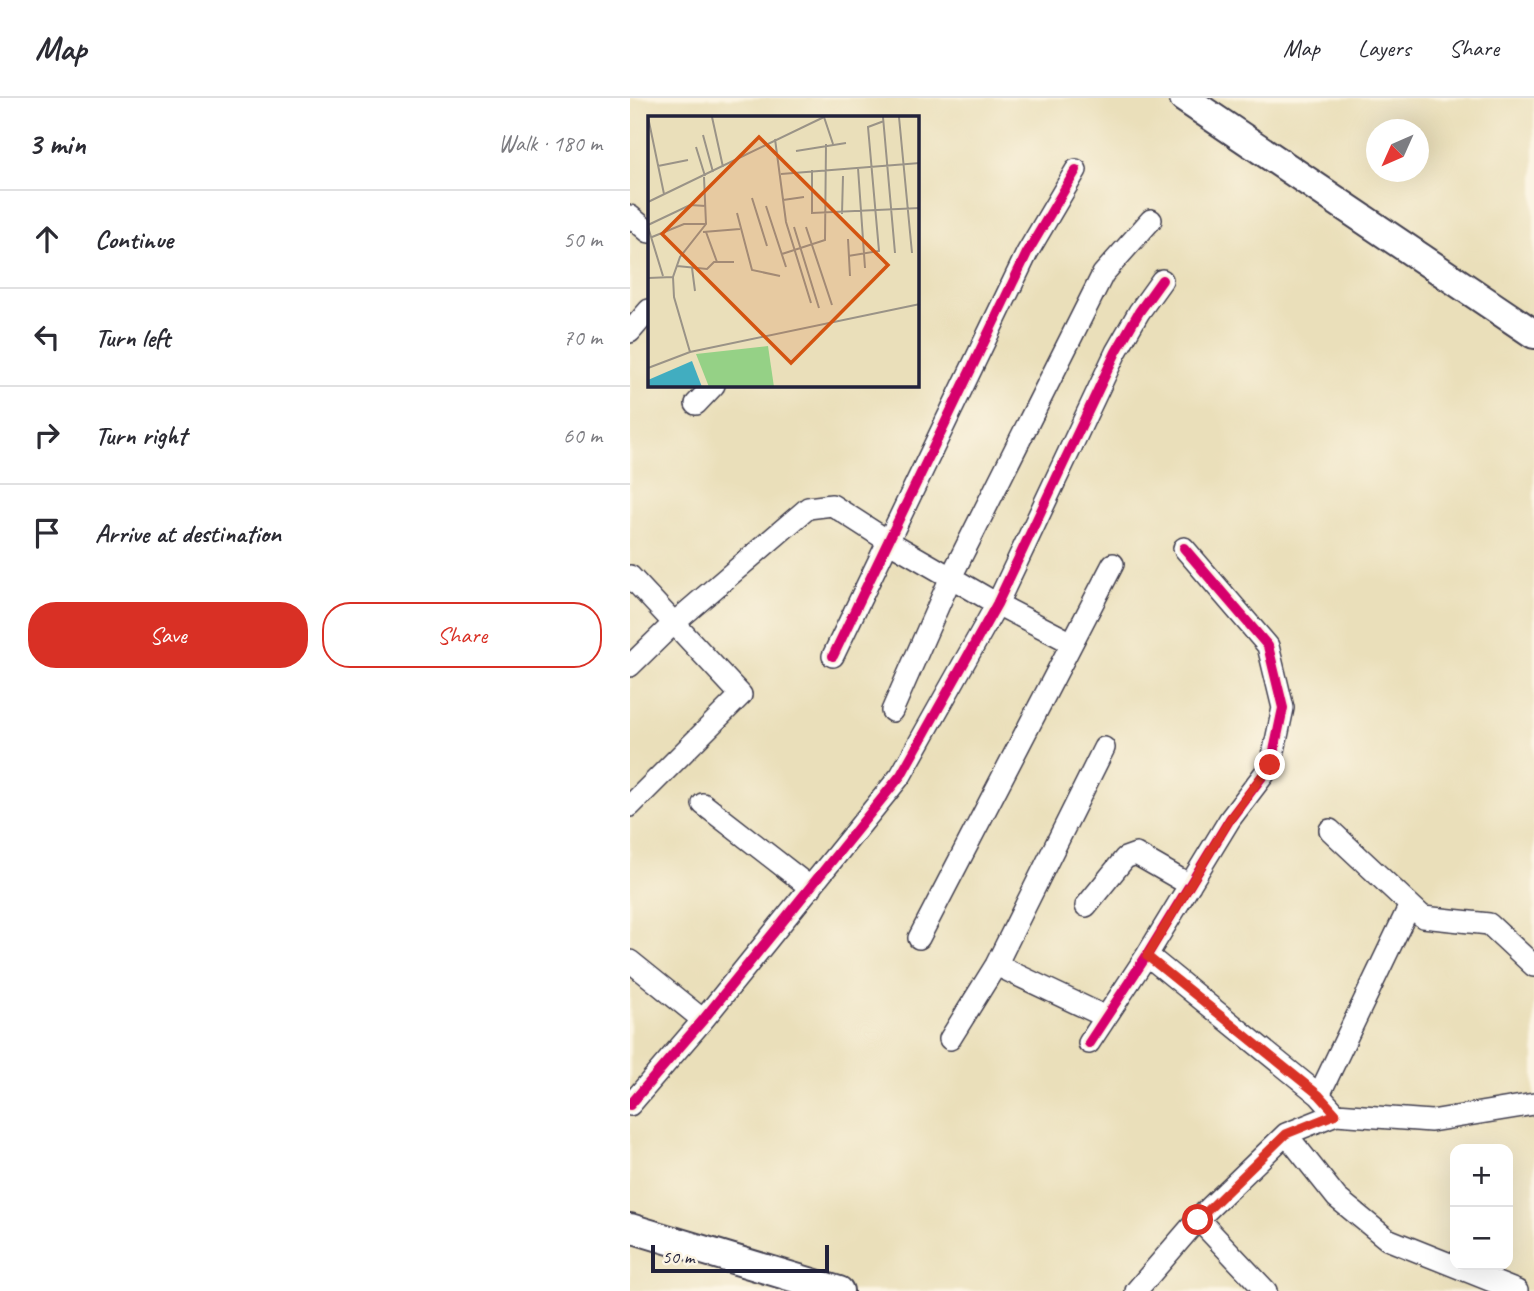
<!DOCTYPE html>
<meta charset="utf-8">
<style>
body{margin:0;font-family:Caveat,sans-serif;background:#f2f2f3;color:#2b2b33}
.controls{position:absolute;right:21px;bottom:21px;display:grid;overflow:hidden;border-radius:14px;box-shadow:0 7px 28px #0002}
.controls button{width:63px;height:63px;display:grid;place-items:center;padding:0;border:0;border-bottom:2px solid #e1e1e2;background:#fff;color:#2b2b33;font:35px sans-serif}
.compass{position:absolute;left:736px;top:21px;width:63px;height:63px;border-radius:50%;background:#fff;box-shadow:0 7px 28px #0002;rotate:225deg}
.scale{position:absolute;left:21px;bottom:18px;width:178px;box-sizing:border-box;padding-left:7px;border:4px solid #22223b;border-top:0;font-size:19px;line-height:24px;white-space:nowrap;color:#22223b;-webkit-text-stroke:5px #fcf5e5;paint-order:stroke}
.stop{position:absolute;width:21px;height:21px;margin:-16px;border:5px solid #d93025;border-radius:50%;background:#fff}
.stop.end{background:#d93025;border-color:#fff;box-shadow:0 2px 7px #0008}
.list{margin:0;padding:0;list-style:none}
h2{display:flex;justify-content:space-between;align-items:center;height:91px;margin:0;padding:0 28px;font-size:30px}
h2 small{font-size:23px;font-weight:400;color:#7c7c81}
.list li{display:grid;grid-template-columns:46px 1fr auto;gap:21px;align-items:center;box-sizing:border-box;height:98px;padding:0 28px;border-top:2px solid #e1e1e2}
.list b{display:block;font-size:26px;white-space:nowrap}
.list em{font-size:23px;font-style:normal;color:#7c7c81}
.actions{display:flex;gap:14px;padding:21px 28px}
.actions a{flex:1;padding:16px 0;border:2px solid #d93025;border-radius:28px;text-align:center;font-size:24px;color:#d93025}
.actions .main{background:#d93025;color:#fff}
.icon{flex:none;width:38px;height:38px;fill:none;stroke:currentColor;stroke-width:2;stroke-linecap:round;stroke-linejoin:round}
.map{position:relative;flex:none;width:904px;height:1193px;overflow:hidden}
header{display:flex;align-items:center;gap:42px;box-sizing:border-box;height:98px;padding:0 35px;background:#fff;border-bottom:2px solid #e1e1e2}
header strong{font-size:33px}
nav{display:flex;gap:38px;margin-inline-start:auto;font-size:24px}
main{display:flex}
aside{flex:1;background:#fff}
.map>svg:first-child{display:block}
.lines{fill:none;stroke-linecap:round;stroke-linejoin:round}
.street-casing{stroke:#403e4e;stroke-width:24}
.secondary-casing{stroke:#403e4e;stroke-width:32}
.street{stroke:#fff;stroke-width:21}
.secondary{stroke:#fff;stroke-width:28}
.cycleway-casing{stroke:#fcf5e5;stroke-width:15}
.cycleway{stroke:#d6006c;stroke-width:10}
.route{stroke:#d93025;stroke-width:9}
.inset-road{fill:none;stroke:#9a9387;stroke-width:2}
.view{fill:#d45411;fill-opacity:0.15;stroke:#d45411;stroke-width:3.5}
.inset-edge{fill:none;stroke:#22223b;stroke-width:3.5}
</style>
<header>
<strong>Map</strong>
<nav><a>Map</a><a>Layers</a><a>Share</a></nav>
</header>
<main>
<aside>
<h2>3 min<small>Walk · 180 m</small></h2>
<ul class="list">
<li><svg class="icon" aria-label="ahead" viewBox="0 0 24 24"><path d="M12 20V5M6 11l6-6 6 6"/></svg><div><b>Continue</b></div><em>50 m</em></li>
<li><svg class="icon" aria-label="left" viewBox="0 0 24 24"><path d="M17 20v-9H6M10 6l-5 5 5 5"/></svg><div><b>Turn left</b></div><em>70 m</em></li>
<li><svg class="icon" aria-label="right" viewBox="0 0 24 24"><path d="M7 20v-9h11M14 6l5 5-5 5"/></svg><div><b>Turn right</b></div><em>60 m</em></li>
<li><svg class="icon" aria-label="arrive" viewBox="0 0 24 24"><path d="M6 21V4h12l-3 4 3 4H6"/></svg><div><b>Arrive at destination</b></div></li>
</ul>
<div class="actions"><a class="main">Save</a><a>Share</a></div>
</aside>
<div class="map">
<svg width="904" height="1193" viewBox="0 0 904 1193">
<rect width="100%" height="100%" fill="#fcf5e5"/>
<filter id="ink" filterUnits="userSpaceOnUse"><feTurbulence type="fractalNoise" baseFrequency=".0143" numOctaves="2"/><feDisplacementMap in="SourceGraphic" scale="14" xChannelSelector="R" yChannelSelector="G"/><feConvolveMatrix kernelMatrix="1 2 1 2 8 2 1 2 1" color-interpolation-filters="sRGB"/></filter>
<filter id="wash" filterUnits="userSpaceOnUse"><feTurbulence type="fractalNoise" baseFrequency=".00686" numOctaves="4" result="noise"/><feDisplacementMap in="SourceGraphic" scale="28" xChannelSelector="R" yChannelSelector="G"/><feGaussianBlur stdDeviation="1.57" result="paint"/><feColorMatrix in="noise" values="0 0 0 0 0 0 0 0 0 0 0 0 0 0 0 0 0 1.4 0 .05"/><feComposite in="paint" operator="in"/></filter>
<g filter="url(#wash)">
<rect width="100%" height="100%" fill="#eadfba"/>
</g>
<g filter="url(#ink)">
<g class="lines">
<!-- street casing -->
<g class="street-casing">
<path id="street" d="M0,118L19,134
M0,234L19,212
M66,306L84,287
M0,478L111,597L0,708
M203,558L397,155L446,72
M0,568L43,526L178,410L202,407L258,443L367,506L442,545
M262,613L321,479L473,176L521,122
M73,706L181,790
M700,732L793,819L859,826L904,868
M456,808L495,760L506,756L560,787
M289,840L483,466
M517,857L689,997L706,1016
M0,863L73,922
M366,867L476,919
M320,941L366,867L474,650
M459,945L517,857L600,721L641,667L653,610L638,548L554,450
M689,997L780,807
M0,1007L73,922L271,677L367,506L486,254L509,214L532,182
M656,1036L707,1100L757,1141L887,1193
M568,1121L636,1193
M506,1193L568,1121L656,1036L706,1016L801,1023L904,1006"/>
</g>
<!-- secondary casing -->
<g class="secondary-casing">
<path id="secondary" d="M554,0L904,236
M0,1130L209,1193"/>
</g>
<!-- street -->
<use href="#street" class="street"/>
<!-- secondary -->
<use href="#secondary" class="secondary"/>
<!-- cycleway casing -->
<g class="cycleway-casing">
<path id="cycleway" d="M203,558L397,155L446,72
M459,945L517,857L600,721L641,667L653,610L638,548L554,450
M0,1007L73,922L271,677L367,506L486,254L509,214L532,182"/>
</g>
<!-- cycleway -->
<use href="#cycleway" class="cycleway"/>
</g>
</g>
<g class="lines" filter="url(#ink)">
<!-- route -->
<path class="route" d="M568,1122L656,1036L706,1016L689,997L517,858L600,721L640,667"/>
</g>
<!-- overview -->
<g transform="translate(18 18)">
<rect width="271" height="271" fill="#eadfba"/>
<path d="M120,230L126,271H61L48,238Z" fill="#95d186"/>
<path d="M44,245L54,271H0V264Z" fill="#41adc0"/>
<path class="inset-road" d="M0,1L16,78M64,1L75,51M176,1L185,28M235,1L247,137M251,1L264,137M55,19L65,56M127,23L138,106L163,187M48,31L57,60M148,35L198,27M10,50L40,44M210,52L217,152M164,54V97L272,92M133,58L272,47M104,82L119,130M135,84L156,81M0,86L176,1M118,90L138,151M89,97L104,154L132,160M194,98L195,60M0,109L42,89L58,90M0,111L15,160M146,111L171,192M158,111L184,189M55,116L92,113M58,116L69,146M4,121L36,108H58M200,123L202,160M134,138L177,124L178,28M200,140L231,135L220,11L236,5M29,150L59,153L66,146H86M44,152L47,175M0,162L25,161M42,236L26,181L25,161L32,141L58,108L56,61M0,252L42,236L272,188"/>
<path class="view" d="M111,21L240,149L143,247L14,118Z"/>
<rect width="271" height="271" class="inset-edge"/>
</g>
</svg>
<div class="controls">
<button>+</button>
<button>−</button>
</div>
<svg class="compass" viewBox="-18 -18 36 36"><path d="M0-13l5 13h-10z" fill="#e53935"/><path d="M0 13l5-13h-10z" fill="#7c7c81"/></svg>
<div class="scale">50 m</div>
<div class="stop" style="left:568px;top:1122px"></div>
<div class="stop end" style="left:640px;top:667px"></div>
</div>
</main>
